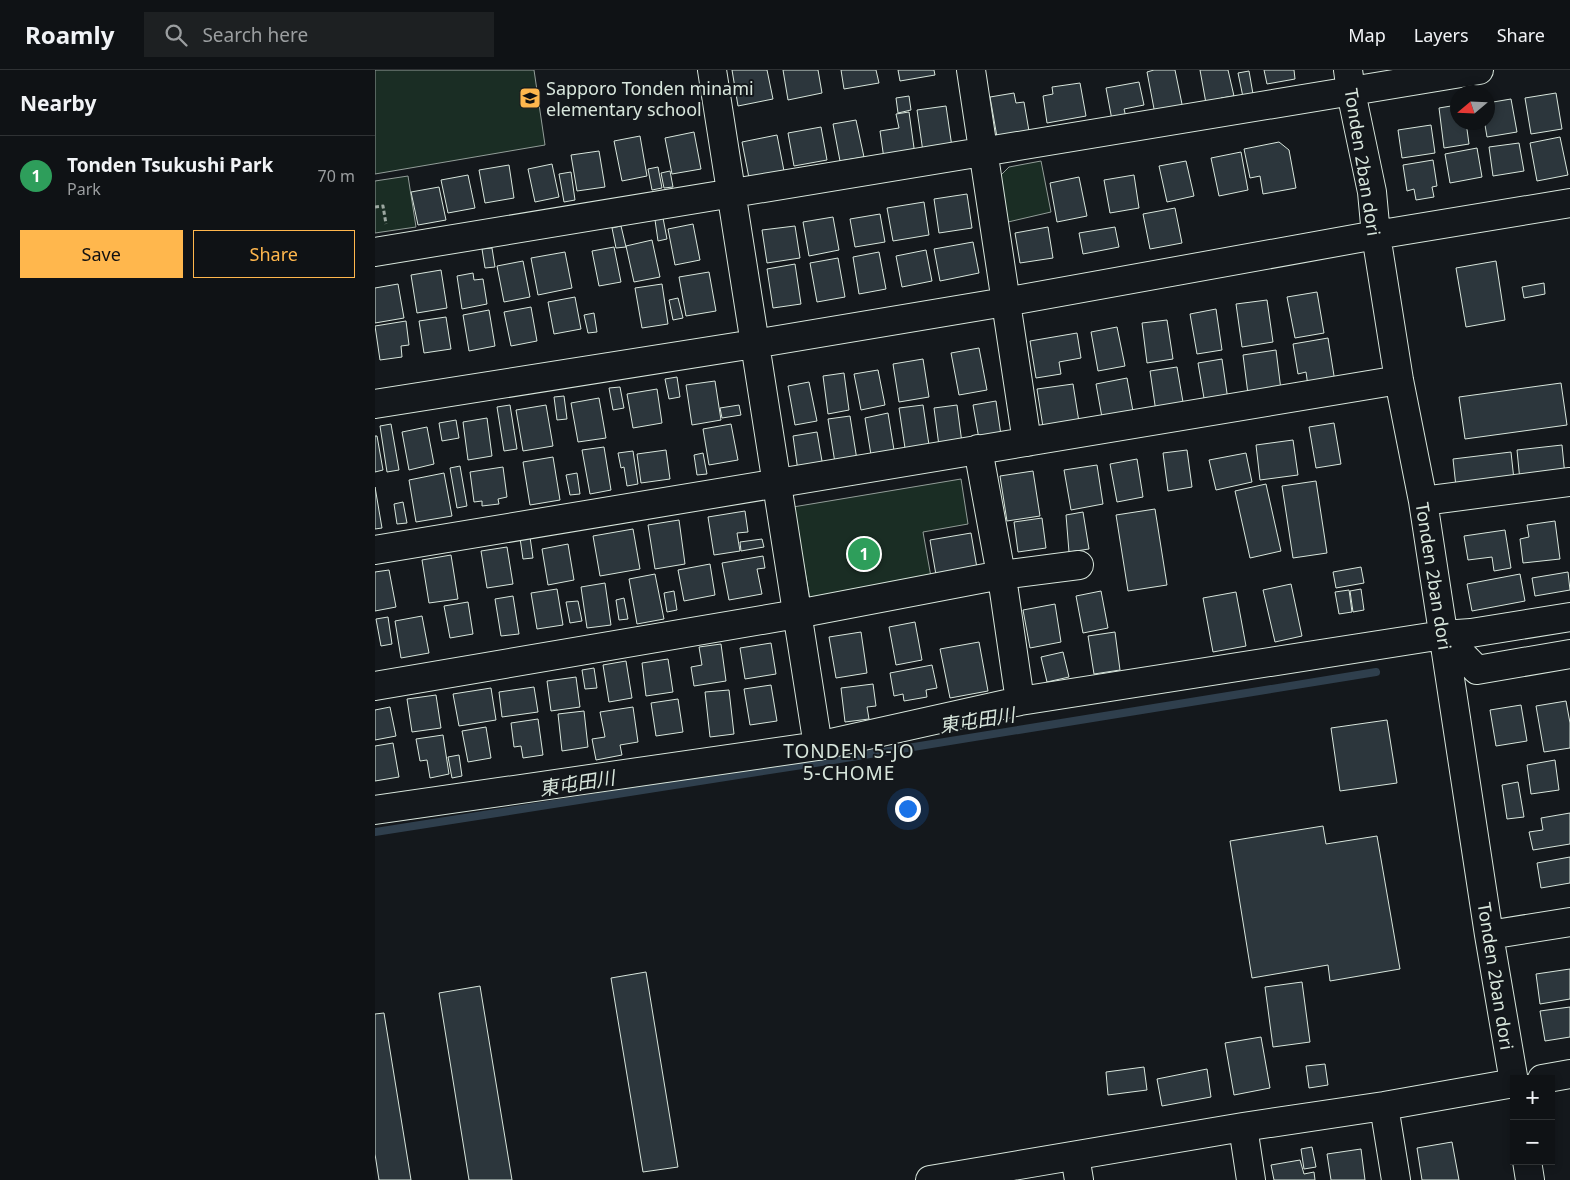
<!DOCTYPE html>
<meta charset="utf-8">
<style>
body{margin:0;font-family:"Noto Sans","Noto Sans JP",sans-serif;background:#1d2022;color:#f1f3f6}
.controls{position:absolute;right:15px;bottom:15px;display:grid;overflow:hidden;border-radius:0px;box-shadow:0 2px 8px #0003}
.controls button{width:45px;height:45px;display:grid;place-items:center;padding:0;border:0;border-bottom:1px solid #2f3234;background:#0f1215;color:#f1f3f6;font:25px sans-serif}
.compass{position:absolute;left:1075px;top:15px;width:45px;height:45px;border-radius:50%;background:#0f1215;box-shadow:0 2px 8px #0003;rotate:251deg}
.you{position:absolute;left:532px;top:738px;width:18px;height:18px;margin:-12px;border:4px solid #fff;border-radius:50%;background:#1a73e8;box-shadow:0 0 0 8px #1a73e833}
.badge{display:grid;place-items:center;width:32px;height:32px;border-radius:50%;background:#ffb74d;color:#fff;font-size:16px;font-weight:700}
.pin{position:absolute;translate:-50% -50%;border:2px solid #fff;box-shadow:0 1px 5px #0006}
.list{margin:0;padding:0;list-style:none}
h2{display:flex;justify-content:space-between;align-items:center;height:65px;margin:0;padding:0 20px;font-size:21px}
h2 small{font-size:16px;font-weight:400;color:#9b9ea0}
.list li{display:grid;grid-template-columns:32px 1fr auto;gap:15px;align-items:center;box-sizing:border-box;height:80px;padding:0 20px;border-top:1px solid #2f3234}
.list b{display:block;font-size:19px;white-space:nowrap}
.list p{margin:0;font-size:16px;white-space:nowrap;color:#9b9ea0}
.list em{font-size:16px;font-style:normal;color:#9b9ea0}
.actions{display:flex;gap:10px;padding:15px 20px}
.actions a{flex:1;padding:11px 0;border:1px solid #ffb74d;border-radius:0px;text-align:center;font-size:18px;color:#ffb74d}
.actions .main{background:#ffb74d;color:#111}
.icon{flex:none;width:28px;height:28px;fill:none;stroke:currentColor;stroke-width:2;stroke-linecap:round;stroke-linejoin:round}
.map{position:relative;flex:none;width:1195px;height:1110px;overflow:hidden}
header{display:flex;align-items:center;gap:30px;box-sizing:border-box;height:70px;padding:0 25px;background:#0f1215;border-bottom:1px solid #2f3234}
header strong{font-size:24px}
nav{display:flex;gap:28px;margin-inline-start:auto;font-size:18px}
.search{width:350px;height:45px;background:#1d2022;display:flex;align-items:center;gap:12px;box-sizing:border-box;padding:0 18px;border-radius:0px;color:#9b9ea0;font-size:19px}
main{display:flex}
aside{flex:1;background:#0f1215}
.map>svg:first-child{display:block}
.green{fill:#1a2d24;stroke:#939e99}
.lines{fill:none;stroke-linecap:round;stroke-linejoin:round}
.stream{stroke:#2f3f4d;stroke-width:8}
.building{fill:#2c363c;stroke:#d8e6dc}
.minor-casing{stroke:#d8e6dc;stroke-width:30}
.path{stroke:#9da8a2;stroke-width:3;stroke-dasharray:4 2.5;stroke-linecap:butt}
.minor{stroke:#14181c;stroke-width:28}
.labels{text-anchor:middle;dominant-baseline:central;stroke-width:4;stroke-linejoin:round;paint-order:stroke}
.poi-label{font-size:18px;fill:#d8e6dc;stroke:#14181c;text-anchor:start}
.street-label{font-size:18px;fill:#d8e6dc;stroke:#14181c}
.water-label{font-size:19px;font-style:italic;fill:#d8e6dc;stroke:#14181c}
.neighbourhood-label{font-size:19px;letter-spacing:1px;fill:#d8e6dc;stroke:#14181c}
</style>
<header>
<strong>Roamly</strong>
<div class="search"><svg class="icon" aria-label="search" viewBox="0 0 24 24"><circle cx="10" cy="10" r="6"/><path d="M15 15l6 6"/></svg>Search here</div>
<nav><a>Map</a><a>Layers</a><a>Share</a></nav>
</header>
<main>
<aside>
<h2>Nearby<small></small></h2>
<ul class="list">
<li><span class="badge" style="background:#2e9e5b">1</span><div><b>Tonden Tsukushi Park</b><p>Park</p></div><em>70 m</em></li>
</ul>
<div class="actions"><a class="main">Save</a><a>Share</a></div>
</aside>
<div class="map">
<svg width="1195" height="1110" viewBox="0 0 1195 1110">
<rect width="100%" height="100%" fill="#14181c"/>
<!-- green -->
<path class="green" d="M0,0H159L170,75L0,104Z
M666,91L676,142L633,152L625,106L634,97Z
M33,106L41,157L0,163V111Z
M586,409L593,454L548,462L556,507L435,529L418,437Z"/>
<g class="lines">
<!-- stream -->
<path class="stream" d="M0,762L440,693L1001,602"/>
</g>
<!-- building -->
<path class="building" d="M357,0H392L398,29L363,36Z
M408,0H443L447,23L413,30Z
M466,0H501L504,13L469,19Z
M523,0H559L560,5L525,11Z
M779,0H800L808,39L780,44L772,2Z
M825,0H853L859,26L846,28L847,36L832,39Z
M889,0H919L920,9L892,14Z
M874,1L878,24L868,27L863,3Z
M764,12L769,35L749,39L751,47L737,50L731,18Z
M705,13L711,46L672,53L668,26L678,24L677,17Z
M639,23L641,33L649,32L654,61L622,67L615,27Z
M1181,23L1187,59L1156,64L1150,28Z
M534,26L536,40L523,43L521,28Z
M1136,29L1142,62L1112,67L1110,55L1098,57L1097,52H1112V33Z
M1082,35V52H1091L1094,74L1069,78L1064,38Z
M571,36L577,77L548,82L542,40Z
M534,42L540,85L509,89L505,61L524,58L521,44Z
M481,50L489,87L465,91L458,54Z
M1056,55L1060,83L1027,88L1023,60Z
M446,57L452,90L419,96L413,63Z
M319,62L326,99L297,104L290,68Z
M402,65L409,101L374,108L367,72Z
M265,66L272,106L247,111L239,71Z
M1185,67L1193,105L1162,111L1155,73Z
M904,72L914,80L921,118L888,124L885,106L875,108L869,79Z
M1144,73L1149,101L1118,106L1114,77Z
M1102,78L1107,107L1075,113L1070,84Z
M224,81L230,117L202,121L196,85Z
M866,82L873,120L844,126L836,88Z
M1058,90L1062,116L1057,117L1059,127L1041,130L1039,119L1032,121L1028,95Z
M811,91L819,126L792,132L784,96Z
M177,94L184,127L160,132L153,99Z
M134,95L139,128L110,133L104,100Z
M283,97L287,118L277,120L273,99Z
M295,101L298,117L289,118L286,103Z
M196,102L200,130L189,132L184,104Z
M93,105L100,138L73,143L66,110Z
M759,105L764,138L735,143L729,110Z
M704,107L712,146L682,152L675,113Z
M64,117L71,150L43,155L36,122Z
M592,124L597,158L564,163L559,129Z
M549,132L554,165L518,171L512,138Z
M800,138L807,173L775,179L768,144Z
M505,144L510,172L480,177L475,149Z
M458,147L464,180L434,186L428,152Z
M288,148L292,169L283,171L280,150Z
M318,154L325,190L300,195L293,159Z
M246,156L251,177L241,178L237,158Z
M420,156L425,188L392,193L387,160Z
M673,157L678,188L645,193L640,163Z
M740,157L744,177L708,184L704,163Z
M277,170L285,207L259,212L251,176Z
M598,172L604,203L565,211L559,179Z
M239,177L246,212L224,216L217,181Z
M117,178L120,197L110,198L107,179Z
M551,180L557,211L527,217L521,186Z
M190,182L197,218L163,225L156,188Z
M504,182L511,219L484,224L478,187Z
M463,188L470,227L442,232L435,193Z
M148,191L155,227L129,232L122,196Z
M1121,191L1130,250L1091,257L1081,198Z
M420,194L426,234L398,238L392,199Z
M66,200L72,238L42,243L36,205Z
M334,202L341,241L311,246L304,207Z
M98,203L99,210L108,209L112,234L87,239L82,206Z
M1169,213L1170,224L1149,228L1147,217Z
M23,214L29,248L0,253V218Z
M287,214L293,254L267,258L260,218Z
M942,222L949,263L920,268L912,227Z
M200,227L206,259L179,264L173,232Z
M303,228L308,248L298,250L294,230Z
M892,230L898,272L867,277L861,234Z
M156,237L162,271L136,276L129,242Z
M841,239L847,280L822,284L815,244Z
M114,240L120,276L94,281L88,245Z
M219,243L222,262L213,263L209,245Z
M71,247L76,279L49,283L44,251Z
M792,250L798,289L772,293L767,253Z
M31,251L34,275L26,276L27,287L5,290L0,256Z
M742,257L750,296L723,301L716,262Z
M702,263L706,288L684,292L686,304L661,308L655,271Z
M953,268L960,312L933,316L931,302L923,304L918,274Z
M604,278L612,320L584,325L576,283Z
M901,280L906,320L873,324L868,285Z
M548,289L554,327L524,332L518,294Z
M847,289L853,330L830,334L823,293Z
M802,297L809,338L781,342L775,301Z
M503,300L510,335L486,340L479,304Z
M469,303L474,340L453,344L448,306Z
M302,307L305,327L294,329L290,309Z
M752,308L759,347L728,353L721,314Z
M340,311L346,350L317,355L311,315Z
M434,312L442,351L420,355L413,316Z
M1186,313L1192,355L1090,369L1084,327Z
M698,314L704,352L668,357L662,319Z
M245,317L249,338L238,340L234,318Z
M282,319L287,353L258,358L252,324Z
M189,326L192,349L182,350L179,327Z
M224,328L231,368L203,372L196,333Z
M621,331L626,365L604,369L598,335Z
M135,335L142,379L129,381L122,337Z
M171,335L178,376L148,381L141,340Z
M364,335L366,345L347,348L345,338Z
M548,335L554,375L530,378L524,338Z
M582,335L587,373L564,376L559,338Z
M513,343L519,380L496,385L490,348Z
M475,346L482,390L460,393L453,349Z
M112,348L117,386L93,390L88,352Z
M81,350L84,368L67,371L64,353Z
M959,353L966,394L941,398L934,357Z
M16,354L24,400L12,402L5,356Z
M356,354L363,390L334,395L328,359Z
M52,357L59,394L34,400L27,362Z
M442,362L448,397L423,401L418,366Z
M0,366H2L8,400L0,402Z
M918,370L923,405L885,410L881,375Z
M1187,375L1190,406L1145,411L1142,380Z
M229,377L236,420L215,424L207,380Z
M291,380L295,409L266,413L262,384Z
M812,380L817,417L793,421L788,383Z
M258,381L263,414L252,416L249,397L246,398L243,383Z
M1136,382L1139,410L1081,417L1078,389Z
M328,383L332,404L322,405L319,385Z
M871,383L877,412L841,420L834,390Z
M178,387L185,430L155,435L148,392Z
M762,389L768,427L742,432L735,394Z
M722,395L728,434L696,440L689,400Z
M85,396L92,436L82,438L75,398Z
M128,397L132,427L123,429L124,434L107,436V431L99,432L95,402Z
M658,401L665,446L632,451L625,406Z
M69,403L77,446L41,452L34,410Z
M202,403L205,424L195,425L191,405Z
M941,411L952,483L918,488L907,416Z
M891,414L906,481L875,488L860,421Z
M0,417L7,458L0,459Z
M28,432L32,453L22,454L19,434Z
M780,439L792,515L753,521L741,445Z
M370,441L373,462L362,463L365,481L339,485L333,447Z
M708,442L714,479L694,482L691,445Z
M667,448L671,478L643,482L639,452Z
M304,450L310,494L280,499L273,455Z
M1180,451L1185,489L1148,493L1145,469L1154,467L1152,455Z
M258,459L265,499L225,506L218,466Z
M1130,460L1136,498L1119,501L1117,487L1093,490L1089,466Z
M596,463L602,498L561,505L555,470Z
M155,467L158,488L148,489L145,468Z
M387,469L389,477L366,481L365,472Z
M193,474L199,510L173,515L167,479Z
M132,477L138,514L112,518L106,481Z
M76,485L83,529L54,533L47,490Z
M388,486L390,498L382,499L387,524L354,530L347,493Z
M335,494L340,525L309,531L303,500Z
M986,497L989,513L961,518L958,502Z
M14,500L21,537L0,541V502Z
M1193,502L1195,520L1160,526L1157,508Z
M280,504L289,549L262,554L254,509Z
M1145,504L1150,531L1097,541L1092,514Z
M230,513L236,555L212,558L206,517Z
M916,514L927,566L900,572L888,520Z
M182,519L188,555L162,559L156,523Z
M986,519L989,540L978,542L975,521Z
M974,520L977,542L964,544L960,522Z
M299,521L302,540L292,542L289,523Z
M726,521L733,558L708,563L701,526Z
M861,522L871,576L838,582L828,528Z
M138,526L144,564L126,566L120,529Z
M249,528L253,549L244,550L241,530Z
M203,531L207,551L195,553L191,532Z
M93,532L98,564L75,568L69,536Z
M680,534L686,572L655,578L648,540Z
M47,546L54,583L26,588L20,551Z
M13,547L17,574L6,576L1,549Z
M540,552L547,590L521,595L514,557Z
M486,562L492,603L461,608L454,567Z
M740,562L745,600L719,604L713,566Z
M604,572L613,621L575,628L565,579Z
M396,573L401,604L370,609L365,578Z
M346,574L351,611L319,616L316,597L327,595L324,577Z
M688,582L694,607L672,612L666,587Z
M293,589L298,622L271,626L267,593Z
M251,591L257,628L234,632L228,595Z
M557,595L562,618L551,620L552,627L529,631L528,624L519,626L515,603Z
M219,598L222,618L210,619L207,600Z
M201,607L205,637L176,641L172,611Z
M498,614L501,636L492,637L494,649L470,652L466,618Z
M396,615L402,651L375,655L369,619Z
M159,617L163,642L127,647L124,622Z
M116,618L121,650L84,656L78,624Z
M354,620L359,664L335,667L330,622Z
M61,625L66,658L37,662L32,629Z
M303,629L308,662L281,666L276,633Z
M1191,631L1195,653V678L1169,682L1161,636Z
M1146,635L1152,671L1121,676L1115,640Z
M15,637L21,666L0,670V640Z
M258,637L263,672L245,675L247,685L221,690L217,669L230,667L225,642Z
M209,641L213,677L187,681L183,644Z
M163,649L168,685L148,688L146,676L139,677L136,653Z
M1012,650L1022,713L965,721L956,658Z
M111,657L116,688L93,692L87,661Z
M68,665L74,704L55,708L52,690L45,691L41,669Z
M18,673L24,707L0,711V676Z
M84,685L87,706L77,708L73,687Z
M1180,690L1184,720L1156,724L1152,695Z
M1143,712L1149,747L1132,749L1127,715Z
M1195,743V774L1158,780L1154,762L1168,760L1166,748Z
M948,756L951,774L1002,766L1025,899L955,911L953,895L877,908L855,771Z
M1195,787V813L1166,818L1162,793Z
M1195,899V929L1165,934L1161,904Z
M271,902L303,1097L268,1102L236,908Z
M927,912L935,972L898,977L890,917Z
M105,916L137,1110H94L64,923Z
M1195,937V967L1170,971L1165,941Z
M9,943L36,1110H4L0,1084V944Z
M886,967L895,1018L859,1025L850,973Z
M950,994L953,1015L934,1018L931,996Z
M769,997L772,1020L733,1025L731,1002Z
M832,999L836,1027L787,1036L782,1009Z
M1077,1072L1084,1110H1047L1042,1078Z
M937,1077L941,1097L929,1099L926,1079Z
M986,1079L990,1110H956L952,1084Z
M925,1090L929,1104L939,1102L940,1110H899L896,1095Z"/>
<g class="lines">
<!-- minor casing -->
<g class="minor-casing">
<path id="minor" d="M337,0L443,676
M596,0L652,372
M973,0L976,22L997,122L1001,165L1024,310L1048,431L1114,865L1139,1012
M0,182L1104,0
M0,334L379,274L630,232L1001,165L1195,133
M603,379L629,521L645,631
M1048,431L1195,412
M0,480L1024,310
M1068,565L1102,600L1195,584
M0,616L422,544L626,505L704,495
M0,740L443,676L645,631L1068,565L1096,563L1195,547
M1114,865L1195,852
M1167,1009L1195,1004
M1009,1036L1021,1110
M868,1057L876,1110
M700,1086L704,1110
M1152,1091L1155,1110
M555,1110L868,1057L1009,1036L1139,1013"/>
</g>
<!-- path -->
<path class="path" d="M0,137L8,136L11,154"/>
<!-- minor -->
<use href="#minor" class="minor"/>
</g>
<!-- icons -->
<defs>
<g id="school-square" transform="scale(1.125)"><rect x="-9" y="-9" width="18" height="18" rx="4" fill="#ffb74d" stroke="#14181c"/><path d="M0-5L7-2L0 1L-7-2ZM-4 1L0 2.5L4 1V4Q0 6-4 4Z" fill="#111"/></g>
</defs>
<g fill-rule="evenodd">
<use href="#school-square" x="155" y="28"/>
</g>
<g class="labels">
<!-- poi labels -->
<g class="poi-label">
<text x="171" y="18">Sapporo Tonden minami<tspan x="171" dy="21">elementary school</tspan></text>
</g>
<!-- street labels -->
<g class="street-label">
<text transform="translate(988 92) rotate(81)">Tonden 2ban dori</text>
<text transform="translate(1059 506) rotate(81)">Tonden 2ban dori</text>
<text transform="translate(1121 906) rotate(81)">Tonden 2ban dori</text>
</g>
<!-- water labels -->
<g class="water-label">
<text transform="translate(602 650) rotate(-9)">東屯田川</text>
<text transform="translate(202 713) rotate(-9)">東屯田川</text>
</g>
<!-- neighbourhood labels -->
<g class="neighbourhood-label">
<text x="474" y="681">TONDEN 5-JO<tspan x="474" dy="22">5-CHOME</tspan></text>
</g>
</g>
</svg>
<div class="controls">
<button>+</button>
<button>−</button>
</div>
<svg class="compass" viewBox="-18 -18 36 36"><path d="M0-13l5 13h-10z" fill="#e53935"/><path d="M0 13l5-13h-10z" fill="#9b9ea0"/></svg>
<div class="you"></div>
<div class="pin badge" style="left:489px;top:484px;background:#2e9e5b">1</div>
</div>
</main>
